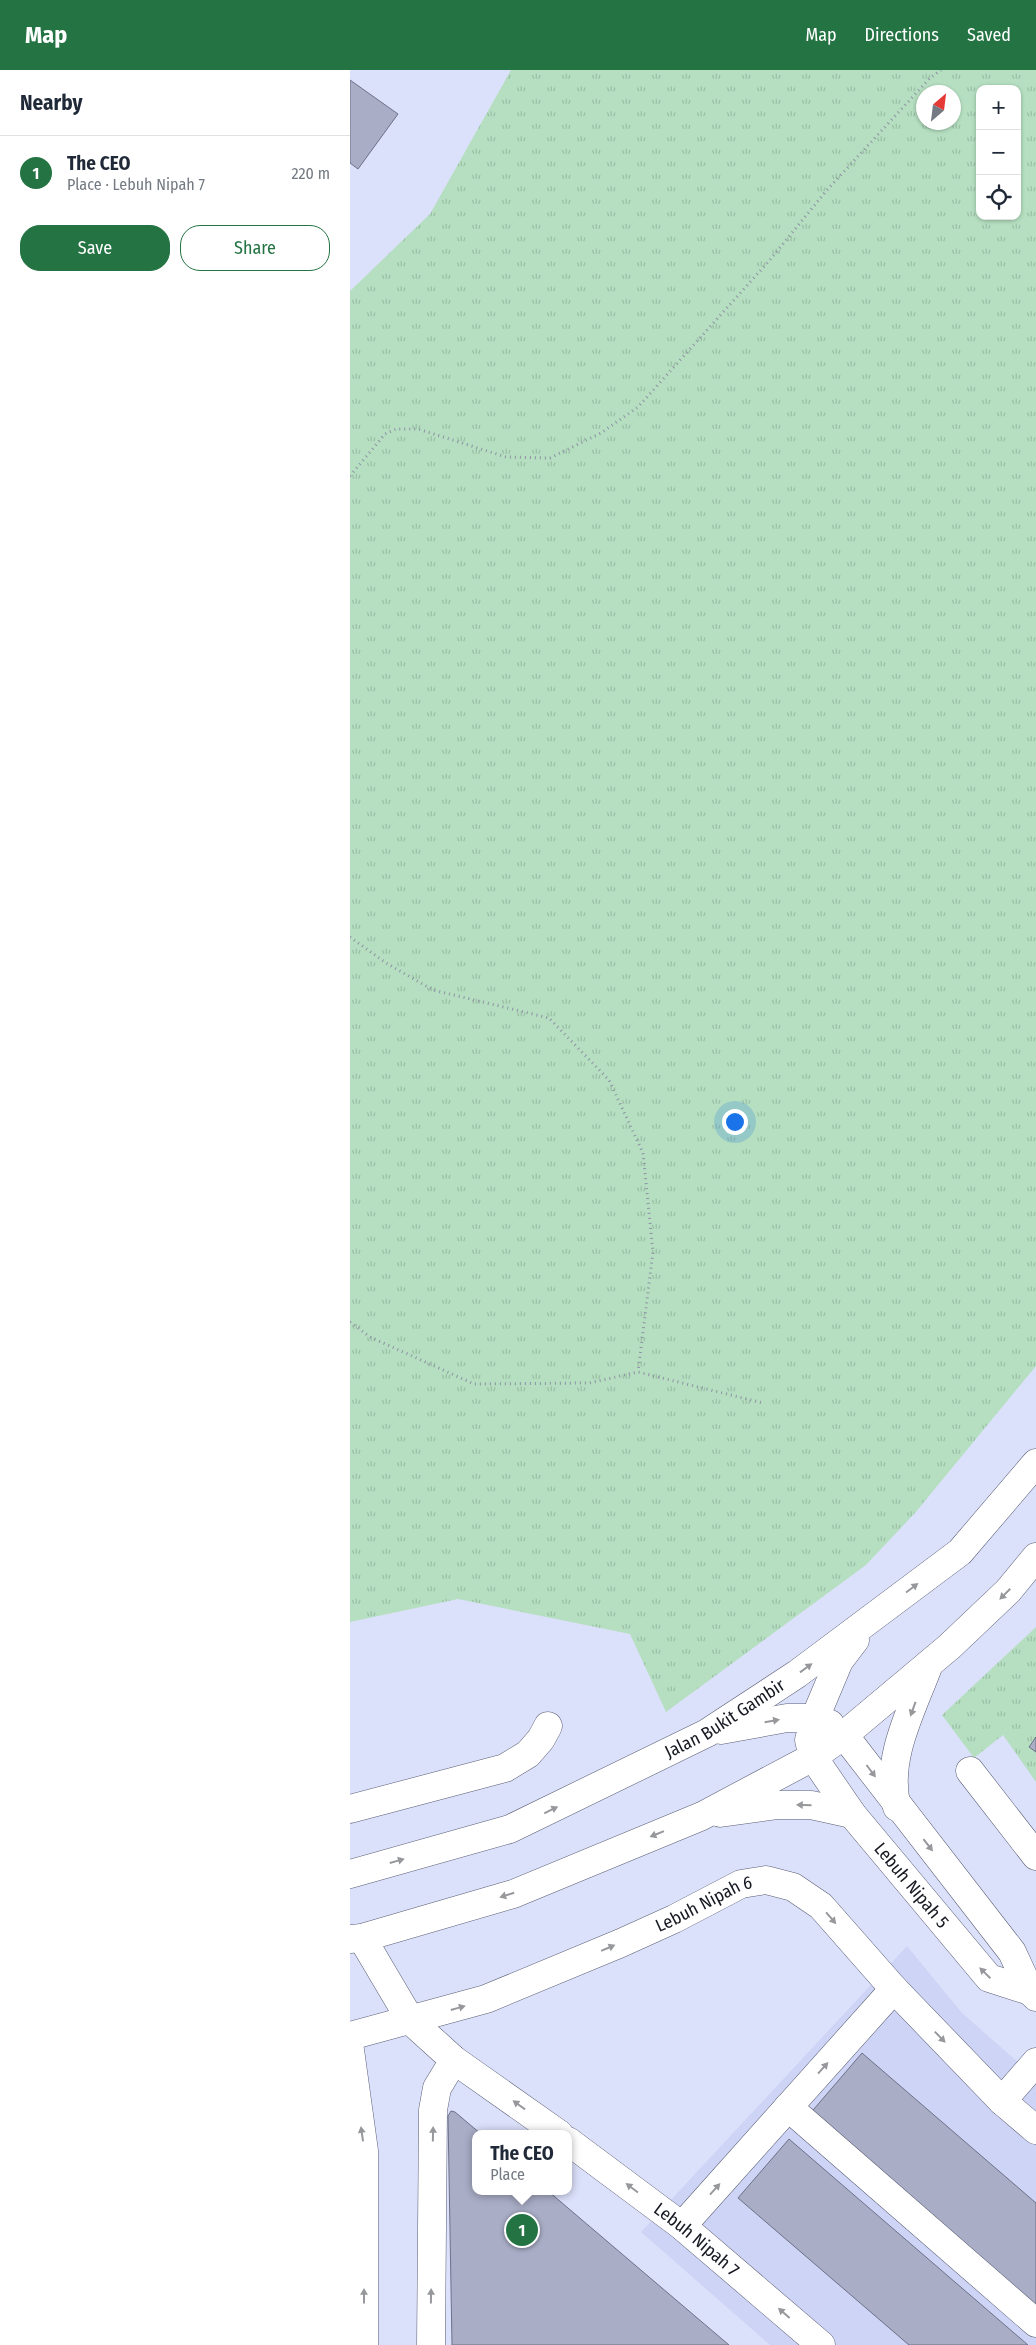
<!DOCTYPE html>
<meta charset="utf-8">
<style>
body{margin:0;font-family:"Fira Sans Condensed",sans-serif;background:#f6f6f7;color:#1f2937}
.controls{position:absolute;right:15px;top:15px;display:grid;overflow:hidden;border-radius:10px;box-shadow:0 1px 4px #0004}
.controls button{width:45px;height:45px;display:grid;place-items:center;padding:0;border:0;border-bottom:1px solid #e0e1e3;background:#fff;color:#1f2937;font:25px sans-serif}
.compass{position:absolute;left:566px;top:15px;width:45px;height:45px;border-radius:50%;background:#fff;box-shadow:0 1px 4px #0004;rotate:28deg}
.you{position:absolute;left:384px;top:1051px;width:18px;height:18px;margin:-12px;border:4px solid #fff;border-radius:50%;background:#1a73e8;box-shadow:0 0 0 8px #1a73e833}
.badge{display:grid;place-items:center;width:32px;height:32px;border-radius:50%;background:#237343;color:#fff;font-size:16px;font-weight:700}
.pin{position:absolute;translate:-50% -50%;border:2px solid #fff;box-shadow:0 1px 5px #0006}
.popup{position:absolute;left:122px;top:2060px;width:100px;height:65px;box-sizing:border-box;display:grid;place-content:center;border-radius:10px;background:#fff;filter:drop-shadow(0 1px 4px #0005);font-size:16px;white-space:nowrap;color:#747a83}
.popup b{font-size:19px;color:#1f2937}
.popup::after{content:'';position:absolute;left:50%;top:100%;margin-left:-10px;border:10px solid transparent;border-top-color:#fff}
.list{margin:0;padding:0;list-style:none}
h2{display:flex;justify-content:space-between;align-items:center;height:65px;margin:0;padding:0 20px;font-size:21px}
h2 small{font-size:16px;font-weight:400;color:#747a83}
.list li{display:grid;grid-template-columns:32px 1fr auto;gap:15px;align-items:center;box-sizing:border-box;height:75px;padding:0 20px;border-top:1px solid #e0e1e3}
.list b{display:block;font-size:19px;white-space:nowrap}
.list p{margin:0;font-size:16px;white-space:nowrap;color:#747a83}
.list em{font-size:16px;font-style:normal;color:#747a83}
.actions{display:flex;gap:10px;padding:15px 20px}
.actions a{flex:1;padding:11px 0;border:1px solid #237343;border-radius:20px;text-align:center;font-size:18px;color:#237343}
.actions .main{background:#237343;color:#fff}
.icon{flex:none;width:28px;height:28px;fill:none;stroke:currentColor;stroke-width:2;stroke-linecap:round;stroke-linejoin:round}
.map{position:relative;flex:none;width:686px;height:2275px;overflow:hidden}
header{display:flex;align-items:center;gap:30px;box-sizing:border-box;height:70px;padding:0 25px;background:#237343;color:#fff}
header strong{font-size:24px}
nav{display:flex;gap:28px;margin-inline-start:auto;font-size:18px}
main{display:flex}
aside{flex:1;background:#fff}
.map>svg:first-child{display:block}
.built{fill:#cdd4f5}
.grass{fill:url(#grass-tufts);fill-rule:evenodd}
.building{fill:#a9adc6;stroke:#6c7187}
.lines{fill:none;stroke-linecap:round;stroke-linejoin:round}
.minor-casing{stroke:#595d73;stroke-width:29}
.major-casing{stroke:#595d73;stroke-width:29}
.path{stroke:#8e92a5;stroke-width:3;stroke-dasharray:1 4;stroke-linecap:butt}
.minor{stroke:#fff;stroke-width:28}
.major{stroke:#fff;stroke-width:28}
.oneway{fill:#97989c}
.labels{text-anchor:middle;dominant-baseline:central;stroke-width:4;stroke-linejoin:round;paint-order:stroke}
.street-label{font-size:18px;fill:#171922;stroke:#dce1fb}
</style>
<header>
<strong>Map</strong>
<nav><a>Map</a><a>Directions</a><a>Saved</a></nav>
</header>
<main>
<aside>
<h2>Nearby<small></small></h2>
<ul class="list">
<li><span class="badge">1</span><div><b>The CEO</b><p>Place · Lebuh Nipah 7</p></div><em>220 m</em></li>
</ul>
<div class="actions"><a class="main">Save</a><a>Share</a></div>
</aside>
<div class="map">
<svg width="686" height="2275" viewBox="0 0 686 2275">
<defs>
<pattern id="grass-tufts" width="24" height="20" patternUnits="userSpaceOnUse" patternTransform="scale(1.25)"><rect width="24" height="20" fill="#b5dfc0"/><path d="M3 7l-1-3M5 7V3M7 7l1-3M15 17l-1-3M17 17v-4M19 17l1-3" fill="none" stroke="#9bbfa5"/></pattern>
</defs>
<rect width="100%" height="100%" fill="#dce1fb"/>
<!-- built -->
<path class="built" d="M557,1876L612,1943L686,2008V2275H420L291,2162Z"/>
<!-- grass -->
<path class="grass" d="M161,0H686V1296L565,1443L516,1495L316,1642L280,1564L108,1529L0,1552V221L80,144ZM630,19H667V146H630ZM574,22H604V52H574Z
M686,1557V1712L653,1665L624,1688L592,1645Z"/>
<!-- building -->
<path class="building" d="M0,10L48,44L8,99L0,93Z
M686,1667V1682L679,1677Z
M512,1983L686,2133V2242L458,2046Z
M101,2041L105,2042L131,2064H126V2121H198L379,2275H102L98,2046Z
M439,2069L678,2275H559L388,2128Z"/>
<g class="lines">
<!-- minor casing -->
<g class="minor-casing">
<g id="minor">
<path d="M494,1665L662,1882L680,1921L686,1927"/>
<path id="s1" d="M463,1687L502,1744L639,1908L680,1921"/>
<path d="M620,1701L686,1786"/>
<path d="M0,1739L155,1698L178,1684L191,1669L198,1656"/>
<path d="M12,1868L61,1951L104,1990L209,2064"/>
<path id="s2" d="M0,1966L136,1929L271,1873L324,1849L391,1814L416,1810L443,1817L471,1836L544,1919L652,2031L686,2060"/>
<path d="M0,1980L14,2081V2275"/>
<path d="M652,2031L686,1992"/>
<path d="M438,2037L686,2253"/>
<path id="s3" d="M218,2071L332,2156L471,2275"/>
<path d="M332,2156L544,1919"/>
<path d="M81,2275L83,2040L87,2018L104,1990"/>
</g>
</g>
<!-- major casing -->
<g class="major-casing">
<g id="major">
<path d="M371,1660L437,1648H465L480,1654"/>
<path d="M463,1687L459,1670L465,1648L489,1591L505,1570"/>
<path d="M547,1737C534,1689 563,1638 579,1594"/>
<path d="M370,1743L428,1735H461L502,1744"/>
<path id="s4" d="M0,1804L160,1759L357,1663L447,1604L610,1482L686,1393"/>
<path d="M0,1869L12,1868L163,1824L352,1746L463,1687L494,1665L599,1577L658,1521L686,1487"/>
</g>
</g>
<!-- path -->
<path class="path" d="M0,406L35,364L46,359H68L156,387L200,388L251,363L288,337L419,191L477,120L580,8L591,0
M0,867L36,893L83,920L199,948L259,1010L293,1083L303,1182L288,1302
M0,1252L20,1267L124,1314L239,1313L288,1302L413,1333"/>
<!-- minor -->
<use href="#minor" class="minor"/>
<!-- major -->
<use href="#major" class="major"/>
</g>
<!-- one-way arrows -->
<defs><path id="oneway-solid" d="M-6-.8H1V-3.2L6.5 0L1 3.2V.8H-6Z" transform="scale(1.25)"/></defs>
<g class="oneway">
<use href="#oneway-solid" transform="translate(562 1518) rotate(-37)"/>
<use href="#oneway-solid" transform="translate(655 1524) rotate(135)"/>
<use href="#oneway-solid" transform="translate(456 1598) rotate(-36)"/>
<use href="#oneway-solid" transform="translate(563 1639) rotate(110)"/>
<use href="#oneway-solid" transform="translate(422 1651) rotate(-10)"/>
<use href="#oneway-solid" transform="translate(521 1701) rotate(53)"/>
<use href="#oneway-solid" transform="translate(454 1735) rotate(-178)"/>
<use href="#oneway-solid" transform="translate(201 1740) rotate(-26)"/>
<use href="#oneway-solid" transform="translate(307 1764) rotate(158)"/>
<use href="#oneway-solid" transform="translate(578 1775) rotate(52)"/>
<use href="#oneway-solid" transform="translate(47 1791) rotate(-16)"/>
<use href="#oneway-solid" transform="translate(157 1825) rotate(163)"/>
<use href="#oneway-solid" transform="translate(481 1848) rotate(49)"/>
<use href="#oneway-solid" transform="translate(258 1878) rotate(-23)"/>
<use href="#oneway-solid" transform="translate(635 1903) rotate(-136)"/>
<use href="#oneway-solid" transform="translate(108 1938) rotate(-16)"/>
<use href="#oneway-solid" transform="translate(590 1967) rotate(46)"/>
<use href="#oneway-solid" transform="translate(473 1998) rotate(-48)"/>
<use href="#oneway-solid" transform="translate(169 2035) rotate(-144)"/>
<use href="#oneway-solid" transform="translate(12 2064) rotate(-98)"/>
<use href="#oneway-solid" transform="translate(83 2064) rotate(-89)"/>
<use href="#oneway-solid" transform="translate(282 2118) rotate(-143)"/>
<use href="#oneway-solid" transform="translate(365 2119) rotate(-48)"/>
<use href="#oneway-solid" transform="translate(14 2226) rotate(-90)"/>
<use href="#oneway-solid" transform="translate(81 2226) rotate(-89)"/>
<use href="#oneway-solid" transform="translate(434 2243) rotate(-139)"/>
</g>
<g class="labels">
<!-- street labels -->
<g class="street-label">
<text stroke="none"><textPath href="#s4" startOffset="408">Jalan Bukit Gambir</textPath></text>
<text stroke="none"><textPath href="#s1" startOffset="162">Lebuh Nipah 5</textPath></text>
<text stroke="none"><textPath href="#s2" startOffset="379">Lebuh Nipah 6</textPath></text>
<text stroke="none"><textPath href="#s3" startOffset="162">Lebuh Nipah 7</textPath></text>
</g>
</g>
</svg>
<div class="controls">
<button>+</button>
<button>−</button>
<button><svg class="icon" aria-label="locate" viewBox="0 0 24 24"><circle cx="12" cy="12" r="6"/><path d="M12 2v4M12 18v4M2 12h4M18 12h4"/></svg></button>
</div>
<svg class="compass" viewBox="-18 -18 36 36"><path d="M0-13l5 13h-10z" fill="#e53935"/><path d="M0 13l5-13h-10z" fill="#747a83"/></svg>
<div class="you"></div>
<div class="pin badge" style="left:172px;top:2160px">1</div>
<div class="popup"><b>The CEO</b>Place</div>
</div>
</main>
